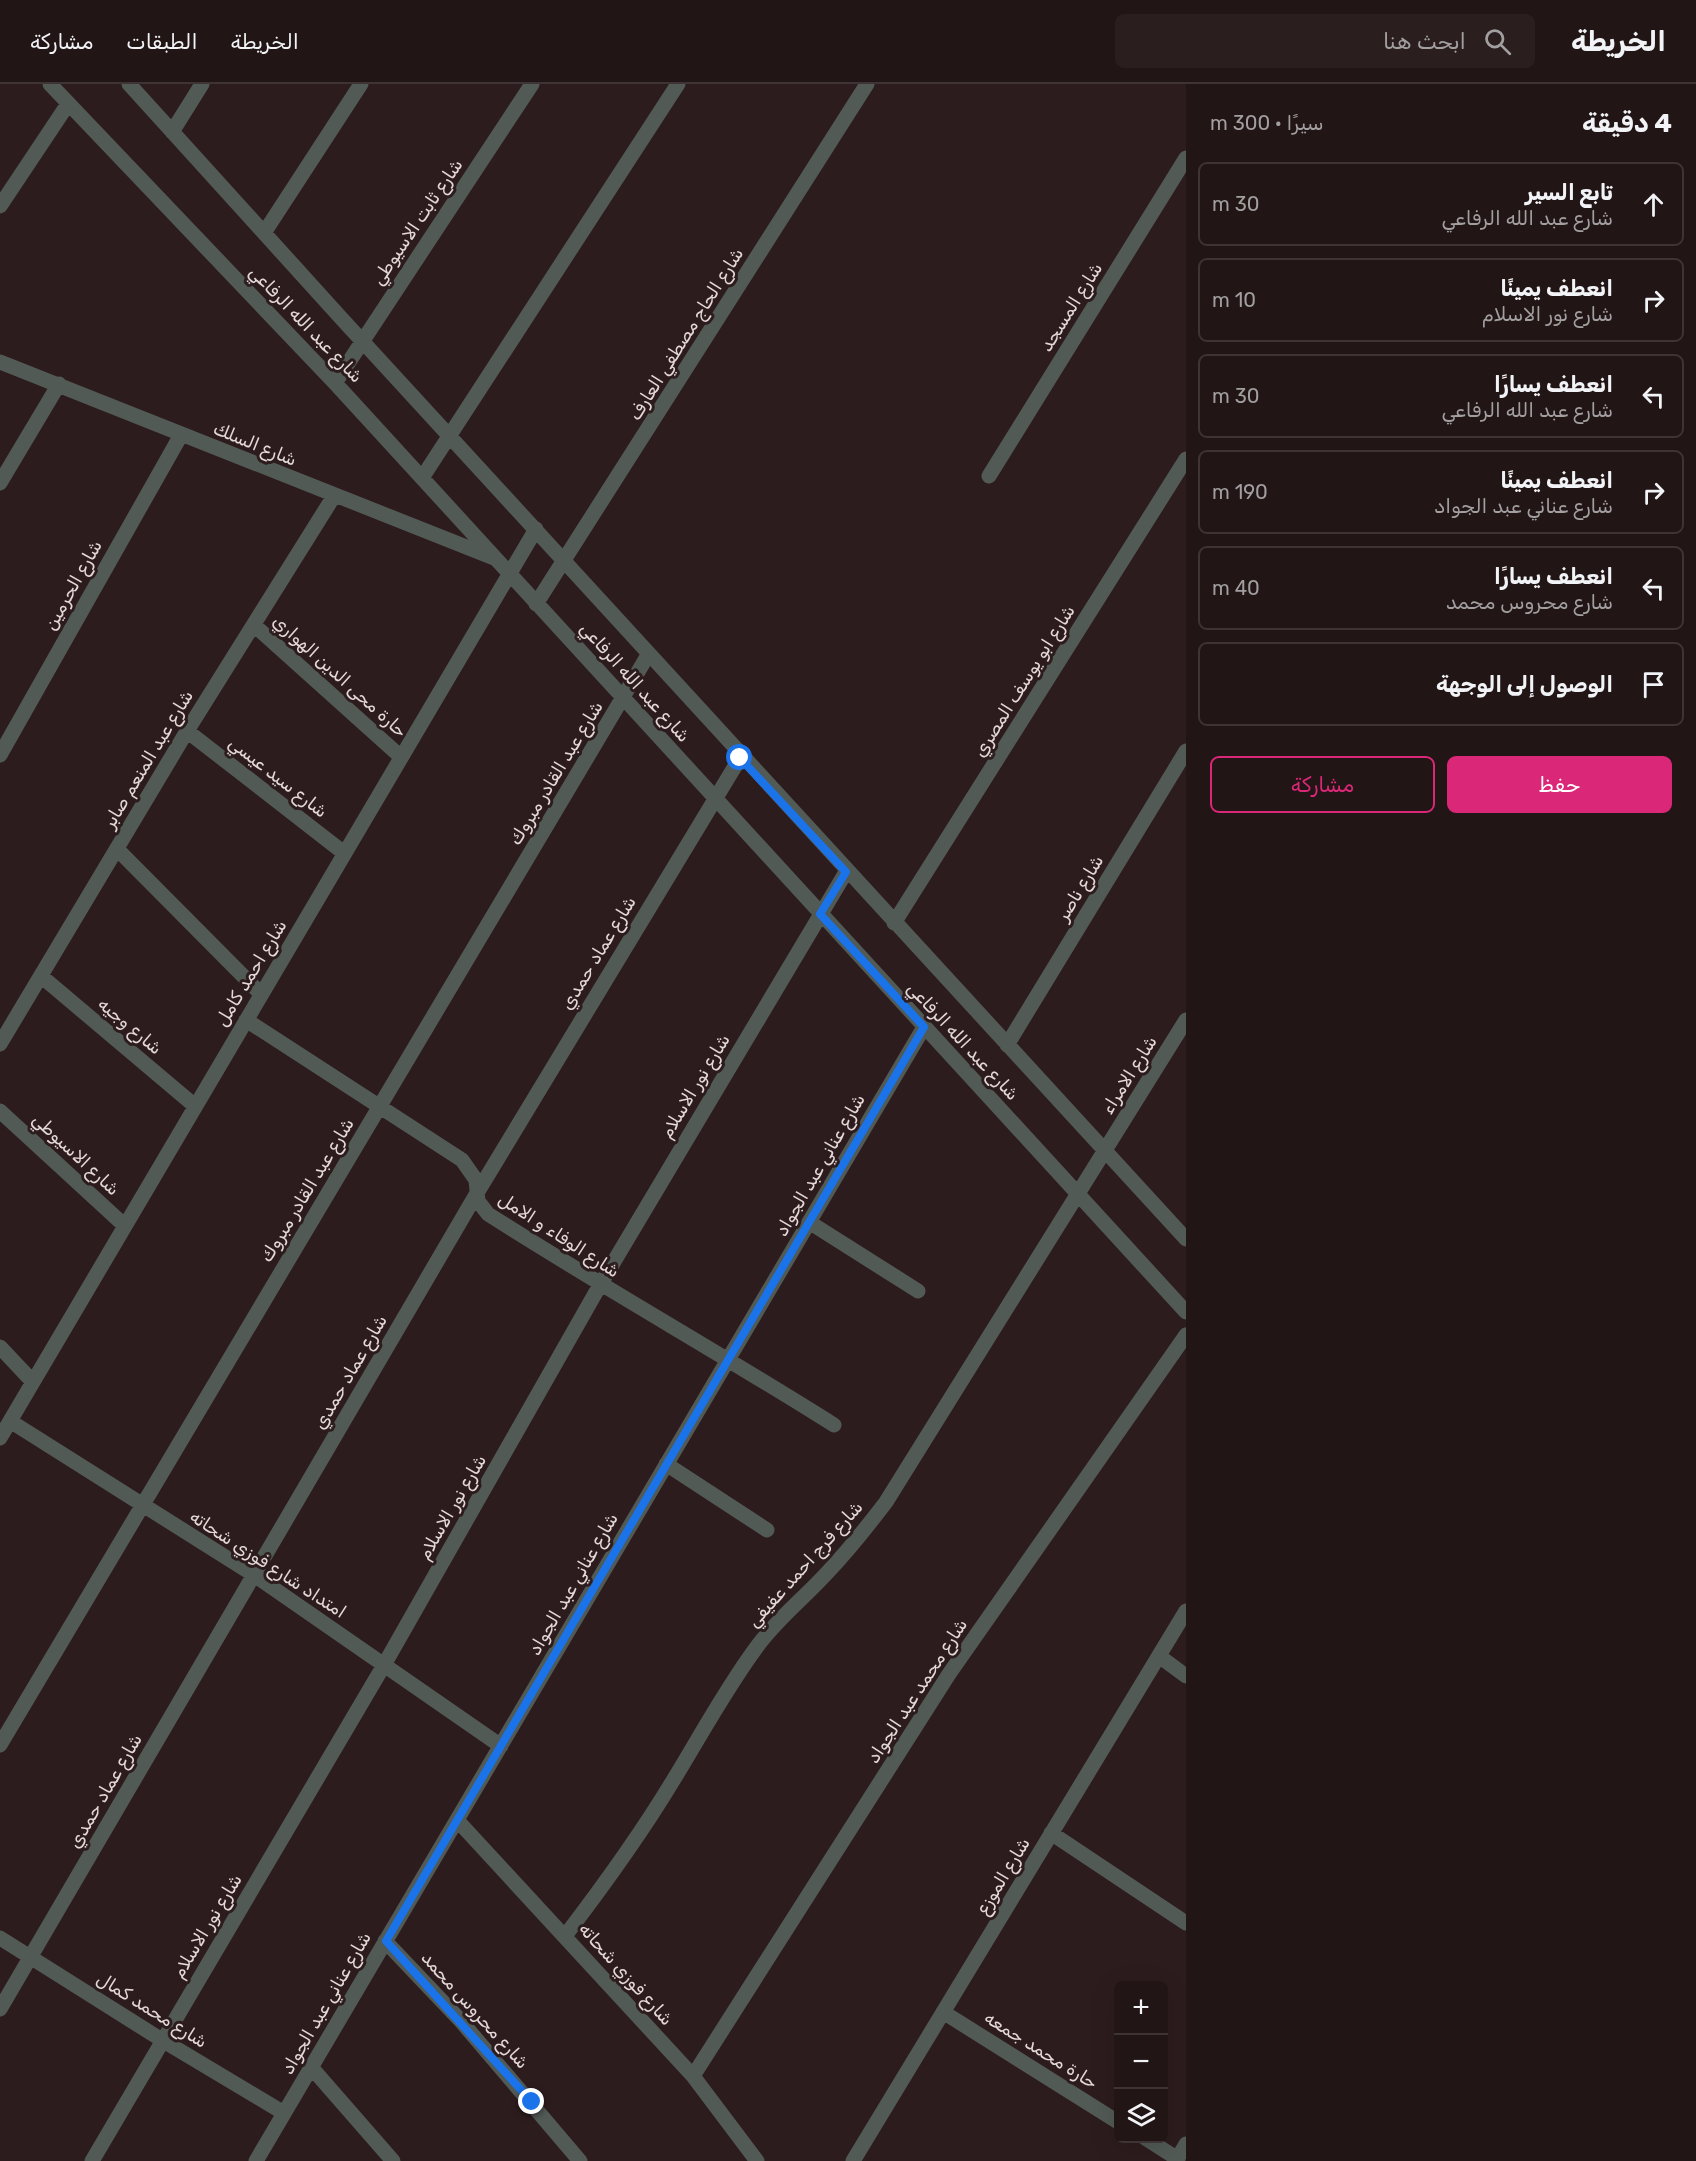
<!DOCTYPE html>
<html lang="ar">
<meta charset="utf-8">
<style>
body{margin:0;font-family:Rubik,"Noto Naskh Arabic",sans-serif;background:#2a1e1f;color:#f1f3f6;direction:rtl}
.controls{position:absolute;right:18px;bottom:18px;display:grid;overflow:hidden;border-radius:9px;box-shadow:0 6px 24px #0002}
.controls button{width:54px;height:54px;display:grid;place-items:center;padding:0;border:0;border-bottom:2px solid #3f3435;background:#221516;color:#f1f3f6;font:30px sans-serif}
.stop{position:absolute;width:18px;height:18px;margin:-14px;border:4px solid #1a73e8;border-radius:50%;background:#fff}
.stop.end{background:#1a73e8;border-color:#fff;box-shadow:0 2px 6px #0008}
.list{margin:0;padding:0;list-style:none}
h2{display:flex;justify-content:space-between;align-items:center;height:78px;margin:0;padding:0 24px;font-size:26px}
h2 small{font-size:20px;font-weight:400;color:#a29fa1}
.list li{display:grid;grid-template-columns:39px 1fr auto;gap:18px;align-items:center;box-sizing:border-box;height:84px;margin:0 12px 12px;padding:0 12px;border:2px solid #3f3435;border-radius:9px}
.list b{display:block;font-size:22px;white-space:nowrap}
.list p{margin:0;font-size:20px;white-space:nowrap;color:#a29fa1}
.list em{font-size:20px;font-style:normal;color:#a29fa1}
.actions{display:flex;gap:12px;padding:18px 24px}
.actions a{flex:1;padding:14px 0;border:2px solid #db2777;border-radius:9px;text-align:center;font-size:21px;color:#db2777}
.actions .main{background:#db2777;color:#fff}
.icon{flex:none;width:33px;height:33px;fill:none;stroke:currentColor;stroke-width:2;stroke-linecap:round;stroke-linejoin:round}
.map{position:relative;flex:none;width:1186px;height:2077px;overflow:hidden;direction:ltr}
header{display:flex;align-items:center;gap:36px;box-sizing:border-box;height:84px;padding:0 30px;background:#221516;border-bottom:2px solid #3f3435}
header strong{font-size:28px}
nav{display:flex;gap:33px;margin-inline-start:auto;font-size:21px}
.search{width:420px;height:54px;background:#2a1e1f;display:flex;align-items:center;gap:15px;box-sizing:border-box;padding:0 21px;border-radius:9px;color:#a29fa1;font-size:22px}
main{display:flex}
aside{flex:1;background:#221516}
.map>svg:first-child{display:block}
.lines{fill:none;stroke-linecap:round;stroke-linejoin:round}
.minor{stroke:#525a56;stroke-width:15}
.route{stroke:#1a73e8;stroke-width:8}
.labels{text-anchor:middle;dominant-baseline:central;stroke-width:6;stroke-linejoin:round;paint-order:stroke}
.street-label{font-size:18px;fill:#e4d8d9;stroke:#2d1c1e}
</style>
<header>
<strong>الخريطة</strong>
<div class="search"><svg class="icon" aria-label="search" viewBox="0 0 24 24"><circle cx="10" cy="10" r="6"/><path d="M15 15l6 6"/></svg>ابحث هنا</div>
<nav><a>الخريطة</a><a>الطبقات</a><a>مشاركة</a></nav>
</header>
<main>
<aside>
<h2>4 دقيقة<small>سيرًا · 300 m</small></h2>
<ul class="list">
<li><svg class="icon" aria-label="ahead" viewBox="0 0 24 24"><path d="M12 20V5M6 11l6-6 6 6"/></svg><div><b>تابع السير</b><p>شارع عبد الله الرفاعي</p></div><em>30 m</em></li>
<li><svg class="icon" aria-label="right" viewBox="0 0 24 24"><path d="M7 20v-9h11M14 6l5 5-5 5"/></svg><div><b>انعطف يمينًا</b><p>شارع نور الاسلام</p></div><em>10 m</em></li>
<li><svg class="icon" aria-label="left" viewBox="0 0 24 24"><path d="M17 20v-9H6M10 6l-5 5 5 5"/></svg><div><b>انعطف يسارًا</b><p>شارع عبد الله الرفاعي</p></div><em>30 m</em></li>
<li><svg class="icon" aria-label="right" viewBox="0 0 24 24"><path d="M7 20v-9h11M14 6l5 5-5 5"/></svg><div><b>انعطف يمينًا</b><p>شارع عناني عبد الجواد</p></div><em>190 m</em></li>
<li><svg class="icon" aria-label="left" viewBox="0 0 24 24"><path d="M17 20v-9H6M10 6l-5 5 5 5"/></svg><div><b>انعطف يسارًا</b><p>شارع محروس محمد</p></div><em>40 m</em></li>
<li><svg class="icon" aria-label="arrive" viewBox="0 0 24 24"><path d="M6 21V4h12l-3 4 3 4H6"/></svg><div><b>الوصول إلى الوجهة</b></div></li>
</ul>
<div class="actions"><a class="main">حفظ</a><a>مشاركة</a></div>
</aside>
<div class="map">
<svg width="1186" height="2077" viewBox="0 0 1186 2077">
<rect width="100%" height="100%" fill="#2d1c1e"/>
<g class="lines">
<!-- minor -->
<path class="minor" d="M50,0L335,299L1186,1228
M129,0C479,387 831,772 1186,1155
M172,48L202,0
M0,122L68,20
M264,149L361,0
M0,278L494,474
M335,299L532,0
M989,392L1186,74
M422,394L678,0
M0,399L59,300
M536,520L867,0
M254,541L401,673
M187,647L344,769
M0,671L181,351
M117,765L261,910
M894,839L1186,375
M41,892L195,1022
M246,936L462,1076L476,1096L478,1117L488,1130C602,1203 720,1269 834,1341
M0,960L187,647L334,412
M1007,961L1186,667
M0,1027L125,1142
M809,1138L918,1207
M0,1263L33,1298
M10,1337L254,1491L501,1662
M0,1354L536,445
M666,1380L767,1446
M1159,1572L1186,1592
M0,1661L648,571
M457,1736L693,1992L757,2077
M1051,1749L1186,1839
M565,1852C604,1801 641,1750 674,1695C701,1651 725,1606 756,1564C776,1536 802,1516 825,1491C847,1468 867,1443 886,1418L1186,936
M0,1854L162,1956L284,2029
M385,1857L460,1936L580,2077
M0,1925L477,1109L740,674
M943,1928L1118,2038
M311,1983L393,2077
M693,1992L949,1590L1186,1251
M1145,2054L1178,2075
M92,2077L384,1581L600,1201L846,788
M256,2077L924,943
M853,2077L1186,1527
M1176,2077L1186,2060"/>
</g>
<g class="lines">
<!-- route -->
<path class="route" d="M532,2018L386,1857L924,943L820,830L846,788L740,674"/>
</g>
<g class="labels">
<!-- street labels -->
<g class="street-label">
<text transform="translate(417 138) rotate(-56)">شارع ثابت الاسيوطي</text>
<text transform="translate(1071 223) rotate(-58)">شارع المسجد</text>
<text transform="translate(306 240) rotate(46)">شارع عبد الله الرفاعي</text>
<text transform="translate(686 250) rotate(-58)">شارع الحاج مصطفي العارف</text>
<text transform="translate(255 360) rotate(22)">شارع السلك</text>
<text transform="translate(73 501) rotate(-61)">شارع الحرمين</text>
<text transform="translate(340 592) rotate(42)">حارة محى الدين الهواري</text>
<text transform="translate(1024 597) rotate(-58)">شارع ابو يوسف المصري</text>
<text transform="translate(635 598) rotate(48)">شارع عبد الله الرفاعي</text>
<text transform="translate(148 675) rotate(-59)">شارع عبد المنعم صابر</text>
<text transform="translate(556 689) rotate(-59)">شارع عبد القادر مبروك</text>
<text transform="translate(278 693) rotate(38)">شارع سيد عيسي</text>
<text transform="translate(1080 804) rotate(-59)">شارع ناصر</text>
<text transform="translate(598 869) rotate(-59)">شارع عماد حمدي</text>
<text transform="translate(251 889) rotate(-59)">شارع احمد كامل</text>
<text transform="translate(130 942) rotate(40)">شارع وجيه</text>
<text transform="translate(963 957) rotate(47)">شارع عبد الله الرفاعي</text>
<text transform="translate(1129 991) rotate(-58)">شارع الامراء</text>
<text transform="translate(695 1002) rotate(-59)">شارع نور الاسلام</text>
<text transform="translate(76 1070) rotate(43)">شارع الاسيوطي</text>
<text transform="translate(820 1081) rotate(-60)">شارع عناني عبد الجواد</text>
<text transform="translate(307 1106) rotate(-59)">شارع عبد القادر مبروك</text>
<text transform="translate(559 1151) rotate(33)">شارع الوفاء و الامل</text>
<text transform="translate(350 1288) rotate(-60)">شارع عماد حمدي</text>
<text transform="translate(452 1423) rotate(-60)">شارع نور الاسلام</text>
<text transform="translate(268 1480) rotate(33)">امتداد شارع فوزي شحاته</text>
<text transform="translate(805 1480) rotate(-48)">شارع فرج احمد عفيفي</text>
<text transform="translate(573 1500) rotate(-60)">شارع عناني عبد الجواد</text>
<text transform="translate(917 1607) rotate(-57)">شارع محمد عبد الجواد</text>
<text transform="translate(105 1707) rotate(-60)">شارع عماد حمدي</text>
<text transform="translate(1003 1792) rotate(-59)">شارع الموزع</text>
<text transform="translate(207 1842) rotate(-59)">شارع نور الاسلام</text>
<text transform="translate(626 1890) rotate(48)">شارع فوزي شحاته</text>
<text transform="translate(326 1919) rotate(-60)">شارع عناني عبد الجواد</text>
<text transform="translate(152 1926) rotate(32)">شارع محمد كمال</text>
<text transform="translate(475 1926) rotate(48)">شارع محروس محمد</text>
<text transform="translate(1041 1966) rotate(32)">حارة محمد جمعه</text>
</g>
</g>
</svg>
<div class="controls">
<button>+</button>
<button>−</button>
<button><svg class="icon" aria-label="layers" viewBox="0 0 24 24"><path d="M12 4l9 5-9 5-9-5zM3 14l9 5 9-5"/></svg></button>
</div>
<div class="stop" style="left:740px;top:674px"></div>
<div class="stop end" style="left:532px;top:2018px"></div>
</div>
</main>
